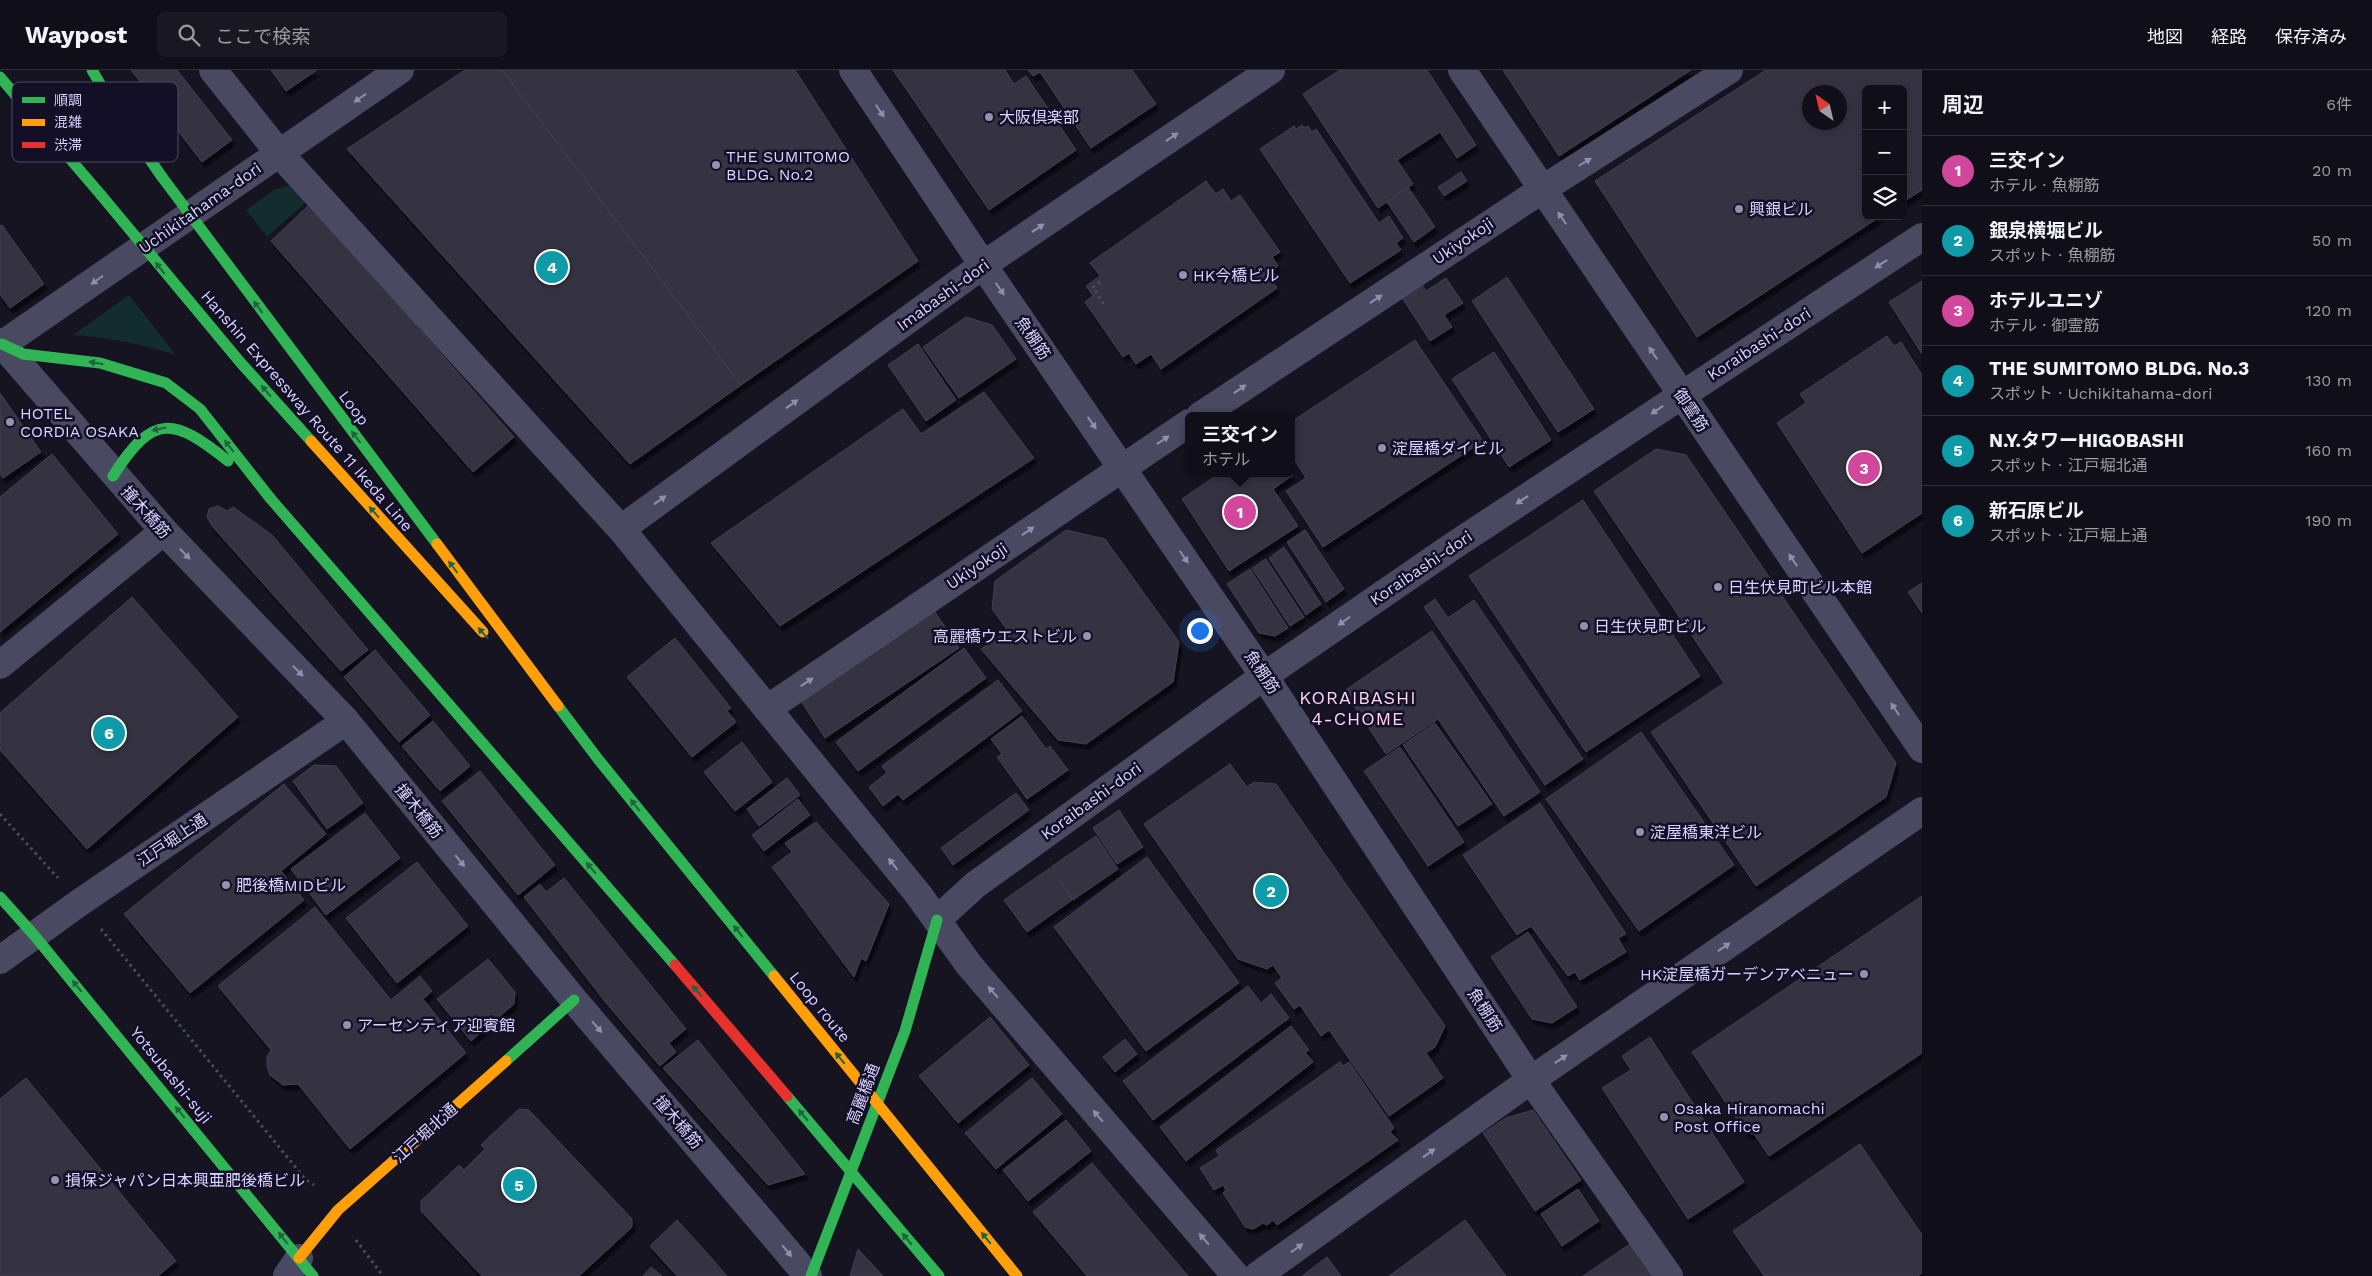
<!DOCTYPE html>
<html lang="ja">
<meta charset="utf-8">
<style>
body{margin:0;font-family:"Work Sans","Noto Sans JP",sans-serif;background:#191822;color:#f1f3f6}
.controls{position:absolute;right:15px;top:15px;display:grid;overflow:hidden;border-radius:8px;box-shadow:0 2px 8px #0003}
.controls button{width:45px;height:45px;display:grid;place-items:center;padding:0;border:0;border-bottom:1px solid #302f38;background:#100f19;color:#f1f3f6;font:25px sans-serif}
.compass{position:absolute;left:1802px;top:15px;width:45px;height:45px;border-radius:50%;background:#100f19;box-shadow:0 2px 8px #0003;rotate:326deg}
.you{position:absolute;left:1199px;top:560px;width:18px;height:18px;margin:-12px;border:4px solid #fff;border-radius:50%;background:#1a73e8;box-shadow:0 0 0 8px #1a73e833}
.badge{display:grid;place-items:center;width:32px;height:32px;border-radius:50%;background:#2563eb;color:#fff;font-size:16px;font-weight:700}
.pin{position:absolute;translate:-50% -50%;border:2px solid #fff;box-shadow:0 1px 5px #0006}
.popup{position:absolute;left:1185px;top:342px;width:110px;height:65px;box-sizing:border-box;display:grid;place-content:center;border-radius:8px;background:#100f19;filter:drop-shadow(0 1px 4px #0005);font-size:16px;white-space:nowrap;color:#9c9ca2}
.popup b{font-size:19px;color:#f1f3f6}
.popup::after{content:'';position:absolute;left:50%;top:100%;margin-left:-10px;border:10px solid transparent;border-top-color:#100f19}
.list{margin:0;padding:0;list-style:none}
h2{display:flex;justify-content:space-between;align-items:center;height:65px;margin:0;padding:0 20px;font-size:21px}
h2 small{font-size:16px;font-weight:400;color:#9c9ca2}
.list li{display:grid;grid-template-columns:32px 1fr auto;gap:15px;align-items:center;box-sizing:border-box;height:70px;padding:0 20px;border-top:1px solid #302f38}
.list b{display:block;font-size:19px;white-space:nowrap}
.list p{margin:0;font-size:16px;white-space:nowrap;color:#9c9ca2}
.list em{font-size:16px;font-style:normal;color:#9c9ca2}
.icon{flex:none;width:28px;height:28px;fill:none;stroke:currentColor;stroke-width:2;stroke-linecap:round;stroke-linejoin:round}
.map{position:relative;flex:none;width:1922px;height:1206px;overflow:hidden}
header{display:flex;align-items:center;gap:30px;box-sizing:border-box;height:70px;padding:0 25px;background:#100f19;border-bottom:1px solid #302f38}
header strong{font-size:24px}
nav{display:flex;gap:28px;margin-inline-start:auto;font-size:18px}
.search{width:350px;height:45px;background:#191822;display:flex;align-items:center;gap:12px;box-sizing:border-box;padding:0 18px;border-radius:8px;color:#9c9ca2;font-size:19px}
main{display:flex}
aside{flex:1;background:#100f19}
.map>svg:first-child{display:block}
.green{fill:#132c2d}
.building{fill:#343243;stroke:#433f54;fill-rule:evenodd;filter:url(#shadow)}
.lines{fill:none;stroke-linecap:round;stroke-linejoin:round}
.path{stroke:#44505f;stroke-width:3;stroke-dasharray:2.5 4;stroke-linecap:butt}
.street{stroke:#4a4962;stroke-width:28}
.fast{stroke:#30b455;stroke-width:11}
.slow{stroke:#ff9f0a;stroke-width:11}
.fast-bridge{stroke:#30b455;stroke-width:11}
.slow-bridge{stroke:#ff9f0a;stroke-width:11}
.jam-bridge{stroke:#e5322d;stroke-width:11}
.oneway{fill:#928eb0}
.oneway2{fill:#22623e}
.poi-dot{fill:#9591b1;stroke:#130f26;stroke-width:2}
.labels{text-anchor:middle;dominant-baseline:central;stroke-width:5;stroke-linejoin:round;paint-order:stroke}
.poi-label{font-size:16px;fill:#d9d4ff;stroke:#130f26;text-anchor:start}
.street-label{font-size:16px;fill:#d9d4ff;stroke:#130f26}
.neighbourhood-label{font-size:18px;letter-spacing:1px;fill:#ffd6f0;stroke:#130f26}
.key{fill:#130f26;stroke:#4e4a67;stroke-width:1}
.key-label{font-size:14px;fill:#d9d4ff}
</style>
<header>
<strong>Waypost</strong>
<div class="search"><svg class="icon" aria-label="search" viewBox="0 0 24 24"><circle cx="10" cy="10" r="6"/><path d="M15 15l6 6"/></svg>ここで検索</div>
<nav><a>地図</a><a>経路</a><a>保存済み</a></nav>
</header>
<main>
<div class="map">
<svg width="1922" height="1206" viewBox="0 0 1922 1206">
<defs>
<filter id="shadow"><feDropShadow dx="3" dy="5.5" stdDeviation="1" flood-color="#0009"/></filter>
</defs>
<rect width="100%" height="100%" fill="#161421"/>
<!-- green -->
<path class="green" d="M292,115L306,132L267,167L246,140L275,119Z
M129,225L176,285C142,274 109,268 73,265Z"/>
<!-- building -->
<path class="building" d="M131,0H177L232,70L202,92Z
M271,0H317L286,21Z
M465,0H502L741,315L630,394L347,79Z
M502,0H795L918,191L741,315Z
M893,0H1005L1014,14L1026,6L1076,80L989,140Z
M1028,0H1132L1156,34L1091,78L1040,2L1033,6Z
M1340,0H1427L1476,75L1457,88L1440,62L1397,90L1413,114L1378,138L1303,24Z
M1503,0H1691L1559,86Z
M1766,0H1922V120L1903,132V19H1866V146H1881L1697,267L1595,111ZM1810,22H1840V52H1810Z
M1302,55L1304,58L1308,56L1312,62L1316,59L1379,153L1389,146L1403,168L1396,173L1401,180L1350,213L1260,79L1294,56L1296,59Z
M1461,102L1467,111L1444,126L1438,117Z
M1206,111L1216,124L1223,119L1231,131L1240,125L1280,182L1272,187L1278,196L1267,204L1277,218L1161,299L1151,284L1136,294L1129,283L1123,287L1085,232L1093,226L1086,216L1100,206L1090,193Z
M1408,117L1435,157L1414,172L1387,132Z
M310,134L514,367L473,402L271,171Z
M2,155L44,214L10,238L0,224V156Z
M1507,207L1594,339L1558,362L1472,231Z
M1446,208L1463,233L1444,245L1452,257L1430,271L1401,226L1421,213L1426,221Z
M1922,211V284L1889,232Z
M966,247L992,255L1016,289L959,328L923,277Z
M1887,266L1894,276L1901,272L1922,305V443L1862,483L1777,353L1806,333L1800,324Z
M1415,270L1483,371L1323,477L1286,421L1306,408L1291,385V352Z
M918,274L956,330L926,351L888,295Z
M1494,282L1551,370L1509,397L1452,309Z
M984,322L1034,388L780,556L711,473L903,339L921,364Z
M0,323L41,382L3,408L0,404Z
M1656,379L1686,385L1896,693L1886,727L1756,816L1651,662L1724,613L1594,421Z
M52,384L118,464L0,562V427Z
M1220,403H1291L1293,405L1273,419L1298,456L1229,501L1182,429Z
M1583,430L1700,606L1586,682L1469,506Z
M218,436L227,441L233,437L272,465L368,580L341,601L212,456L207,447L209,439Z
M1066,460L1105,469L1179,572L1173,612L1086,674L1058,670L981,579L1008,561L992,539L995,511Z
M1305,460L1344,519L1326,532L1287,472Z
M1284,477L1321,534L1306,545L1269,488Z
M1266,489L1304,547L1290,556L1252,498Z
M1250,499L1288,558L1275,566L1259,563L1227,514Z
M1922,513V543L1908,522Z
M132,527L238,647L87,779L0,680V643Z
M1435,529L1448,548L1474,530L1583,689L1545,715L1424,537Z
M933,539L959,578L825,668L799,628Z
M1432,561L1540,722L1504,746L1438,649L1386,684L1344,621Z
M675,568L731,638L727,641L736,652L692,687L627,607Z
M964,578L986,608L858,701L836,672Z
M375,580L430,645L399,672L344,607Z
M998,610L1022,641L903,730L898,724L883,736L869,717L887,703L882,696Z
M1022,646L1046,679L1050,676L1068,700L1027,729L997,687L1002,684L991,669Z
M433,651L470,696L440,721L402,676Z
M1435,653L1492,734L1458,756L1403,675Z
M1641,662L1734,795L1639,861L1546,729Z
M742,672L772,712L735,741L704,702Z
M1400,677L1464,772L1428,796L1364,701Z
M1230,694L1247,717L1254,712L1276,714L1445,956L1435,977L1426,983L1443,1008L1389,1046L1329,960L1321,966L1300,935L1294,939L1275,913L1282,908L1273,895L1267,899L1238,889L1144,754Z
M314,695L336,696L363,733L327,759L293,711Z
M480,701L555,795L518,825L442,731Z
M787,708L800,725L759,756L747,739Z
M284,714L326,764L281,801L304,830L190,923L124,844Z
M1016,723L1029,740L953,795L941,778Z
M798,729L810,745L764,781L752,765Z
M1540,733L1626,864L1618,868L1626,882L1580,910L1575,902L1568,906L1531,856L1517,865L1463,785Z
M1119,740L1143,777L1117,794L1093,758Z
M365,743L400,788L326,845L291,799Z
M816,752L889,834L866,891L861,888L854,907L772,797L792,782L785,773Z
M1096,766L1118,799L1073,830L1051,797Z
M1147,787L1239,913L1146,981L1054,857Z
M417,792L468,856L397,913L346,848Z
M1050,798L1072,830L1027,862L1004,830Z
M564,808L686,959L669,973L676,982L660,996L606,933L524,827L540,814L546,822Z
M1922,826V983L1769,1086L1754,1064L1746,1063L1692,982Z
M315,837L391,930L420,906L432,921L423,929L466,983L350,1079L298,1014L283,1015L270,1005L267,996V987L271,980L218,916Z
M1528,862L1577,937L1552,953L1532,949L1491,887Z
M488,889L515,922L514,934L471,971L437,929Z
M1248,916L1261,933L1271,924L1289,948L1153,1050L1123,1011Z
M990,947L1029,995L958,1053L919,1006Z
M1291,956L1309,980L1305,982L1313,992L1186,1091L1160,1057Z
M1650,967L1744,1112L1688,1149L1602,1018L1631,1000L1622,986Z
M1125,969L1137,984L1115,1002L1103,987Z
M698,970L805,1104L768,1115L663,998Z
M1340,992L1343,996L1349,992L1394,1058L1390,1062L1398,1070L1277,1155L1273,1150L1267,1155L1263,1153L1253,1159L1245,1157L1223,1123L1226,1120L1223,1115L1214,1120L1200,1098L1219,1086L1216,1080Z
M26,1008L176,1191L158,1206H0V1029Z
M1032,1008L1062,1044L996,1099L965,1063Z
M519,1039L529,1040L632,1149V1157L579,1206H482L421,1141V1131L459,1095L464,1100L485,1079L481,1075Z
M1533,1040L1581,1110L1535,1141L1483,1063L1506,1048Z
M1066,1050L1091,1081L1028,1131L1003,1100Z
M1860,1074L1922,1165V1203L1918,1206H1764L1733,1161Z
M1092,1093L1188,1206H1087L1033,1142Z
M1578,1119L1599,1151L1562,1176L1541,1144Z
M677,1150L706,1182L727,1206H677L650,1176Z
M1465,1150L1506,1206H1389Z
M1630,1174L1652,1206H1583Z
M858,1179L883,1206H850Z
M1327,1187L1341,1206H1302Z
M651,1197L662,1206H643Z"/>
<g class="lines">
<!-- path -->
<path class="path" d="M1100,212L1093,217L1105,236
M0,744L58,808
M101,859L306,1110L314,1115
M356,1170L383,1206"/>
<!-- street -->
<path class="street" d="M213,0L279,83L621,459L918,824L969,895L1236,1206
M853,0L983,195L1264,606L1531,1010L1669,1206
M1462,0L1922,679
M0,272L164,461L346,651L574,930L808,1206
M0,276L400,0
M1200,346L1543,119L1729,0
M621,459L983,195L1271,0
M0,595L164,461
M767,639L1189,353
M937,850L975,815L1264,606L1453,476L1922,167
M0,890L79,833L346,651
M287,1206L299,1188
M1257,1206L1531,1010L1922,741"/>
<!-- fast -->
<path class="fast" d="M92,0L115,39L162,107
M0,7L101,125
M2,274L23,284L100,293L166,313L200,339L270,428
M113,406C153,343 173,347 228,391
M0,827L34,865L313,1206
M506,991L574,930
M811,1206L905,961L937,850"/>
<!-- slow -->
<path class="slow" d="M299,1188L338,1140L506,991"/>
<!-- fast-bridge -->
<path class="fast-bridge" d="M162,107L437,474
M101,125L240,292L311,371
M270,428L675,895
M558,636L598,689L774,906
M787,1026L939,1206"/>
<!-- slow-bridge -->
<path class="slow-bridge" d="M311,371L483,562
M437,474L558,636
M774,906L1017,1206"/>
<!-- jam-bridge -->
<path class="jam-bridge" d="M675,895L787,1026"/>
</g>
<!-- one-way arrows -->
<defs><path id="oneway-solid" d="M-6-.8H1V-3.2L6.5 0L1 3.2V.8H-6Z" transform="scale(1.25)"/></defs>
<g class="oneway">
<use href="#oneway-solid" transform="translate(360 28) rotate(145)"/>
<use href="#oneway-solid" transform="translate(880 41) rotate(56)"/>
<use href="#oneway-solid" transform="translate(1172 67) rotate(-34)"/>
<use href="#oneway-solid" transform="translate(1585 92) rotate(-32)"/>
<use href="#oneway-solid" transform="translate(1562 148) rotate(-124)"/>
<use href="#oneway-solid" transform="translate(1038 158) rotate(-34)"/>
<use href="#oneway-solid" transform="translate(1881 194) rotate(147)"/>
<use href="#oneway-solid" transform="translate(97 210) rotate(145)"/>
<use href="#oneway-solid" transform="translate(1000 219) rotate(55)"/>
<use href="#oneway-solid" transform="translate(1376 229) rotate(-34)"/>
<use href="#oneway-solid" transform="translate(1653 283) rotate(-124)"/>
<use href="#oneway-solid" transform="translate(1240 319) rotate(-34)"/>
<use href="#oneway-solid" transform="translate(792 334) rotate(-36)"/>
<use href="#oneway-solid" transform="translate(1657 340) rotate(146)"/>
<use href="#oneway-solid" transform="translate(1092 353) rotate(55)"/>
<use href="#oneway-solid" transform="translate(1163 370) rotate(-34)"/>
<use href="#oneway-solid" transform="translate(660 430) rotate(-36)"/>
<use href="#oneway-solid" transform="translate(1522 430) rotate(146)"/>
<use href="#oneway-solid" transform="translate(1028 461) rotate(-34)"/>
<use href="#oneway-solid" transform="translate(185 484) rotate(46)"/>
<use href="#oneway-solid" transform="translate(1184 487) rotate(56)"/>
<use href="#oneway-solid" transform="translate(1793 490) rotate(-124)"/>
<use href="#oneway-solid" transform="translate(1344 551) rotate(145)"/>
<use href="#oneway-solid" transform="translate(298 601) rotate(46)"/>
<use href="#oneway-solid" transform="translate(807 612) rotate(-34)"/>
<use href="#oneway-solid" transform="translate(1895 639) rotate(-124)"/>
<use href="#oneway-solid" transform="translate(460 791) rotate(51)"/>
<use href="#oneway-solid" transform="translate(893 794) rotate(-129)"/>
<use href="#oneway-solid" transform="translate(1724 877) rotate(-34)"/>
<use href="#oneway-solid" transform="translate(993 922) rotate(-131)"/>
<use href="#oneway-solid" transform="translate(597 957) rotate(49)"/>
<use href="#oneway-solid" transform="translate(1561 989) rotate(-34)"/>
<use href="#oneway-solid" transform="translate(1098 1046) rotate(-131)"/>
<use href="#oneway-solid" transform="translate(1429 1083) rotate(-36)"/>
<use href="#oneway-solid" transform="translate(1204 1169) rotate(-131)"/>
<use href="#oneway-solid" transform="translate(1297 1178) rotate(-36)"/>
<use href="#oneway-solid" transform="translate(787 1181) rotate(50)"/>
</g>
<g class="oneway2">
<use href="#oneway-solid" transform="translate(160 198) rotate(-129)"/>
<use href="#oneway-solid" transform="translate(258 237) rotate(-127)"/>
<use href="#oneway-solid" transform="translate(96 293) rotate(-170)"/>
<use href="#oneway-solid" transform="translate(266 321) rotate(-131)"/>
<use href="#oneway-solid" transform="translate(159 359) rotate(168)"/>
<use href="#oneway-solid" transform="translate(356 367) rotate(-127)"/>
<use href="#oneway-solid" transform="translate(229 376) rotate(-128)"/>
<use href="#oneway-solid" transform="translate(374 442) rotate(-132)"/>
<use href="#oneway-solid" transform="translate(453 497) rotate(-127)"/>
<use href="#oneway-solid" transform="translate(483 563) rotate(-132)"/>
<use href="#oneway-solid" transform="translate(635 735) rotate(-129)"/>
<use href="#oneway-solid" transform="translate(591 798) rotate(-131)"/>
<use href="#oneway-solid" transform="translate(738 861) rotate(-129)"/>
<use href="#oneway-solid" transform="translate(77 916) rotate(-129)"/>
<use href="#oneway-solid" transform="translate(697 921) rotate(-131)"/>
<use href="#oneway-solid" transform="translate(840 988) rotate(-129)"/>
<use href="#oneway-solid" transform="translate(180 1042) rotate(-129)"/>
<use href="#oneway-solid" transform="translate(803 1045) rotate(-130)"/>
<use href="#oneway-solid" transform="translate(283 1168) rotate(-128)"/>
<use href="#oneway-solid" transform="translate(986 1168) rotate(-129)"/>
<use href="#oneway-solid" transform="translate(907 1169) rotate(-130)"/>
</g>
<!-- markers -->
<g class="poi-dot">
<circle cx="989" cy="47" r="5"/>
<circle cx="716" cy="95" r="5"/>
<circle cx="1739" cy="139" r="5"/>
<circle cx="1183" cy="205" r="5"/>
<circle cx="10" cy="352" r="5"/>
<circle cx="1382" cy="378" r="5"/>
<circle cx="1718" cy="517" r="5"/>
<circle cx="1584" cy="556" r="5"/>
<circle cx="1087" cy="566" r="5"/>
<circle cx="1640" cy="762" r="5"/>
<circle cx="226" cy="815" r="5"/>
<circle cx="1864" cy="904" r="5"/>
<circle cx="347" cy="955" r="5"/>
<circle cx="1664" cy="1047" r="5"/>
<circle cx="55" cy="1110" r="5"/>
</g>
<g class="labels">
<!-- poi labels -->
<g class="poi-label">
<text x="999" y="47">大阪倶楽部</text>
<text x="726" y="86">THE SUMITOMO<tspan x="726" dy="18">BLDG. No.2</tspan></text>
<text x="1749" y="139">興銀ビル</text>
<text x="1193" y="205">HK今橋ビル</text>
<text x="20" y="343">HOTEL<tspan x="20" dy="18">CORDIA OSAKA</tspan></text>
<text x="1392" y="378">淀屋橋ダイビル</text>
<text x="1728" y="517">日生伏見町ビル本館</text>
<text x="1594" y="556">日生伏見町ビル</text>
<text x="1077" y="566" text-anchor="end">高麗橋ウエストビル</text>
<text x="1650" y="762">淀屋橋東洋ビル</text>
<text x="236" y="815">肥後橋MIDビル</text>
<text x="1854" y="904" text-anchor="end">HK淀屋橋ガーデンアベニュー</text>
<text x="357" y="955">アーセンティア迎賓館</text>
<text x="1674" y="1038">Osaka Hiranomachi<tspan x="1674" dy="18">Post Office</tspan></text>
<text x="65" y="1110">損保ジャパン日本興亜肥後橋ビル</text>
</g>
<!-- street labels -->
<g class="street-label">
<text transform="translate(200 138) rotate(-35)">Uchikitahama-dori</text>
<text transform="translate(1463 171) rotate(-34)">Ukiyokoji</text>
<text transform="translate(943 225) rotate(-36)">Imabashi-dori</text>
<text transform="translate(1033 268) rotate(55)">魚棚筋</text>
<text transform="translate(1759 274) rotate(-33)">Koraibashi-dori</text>
<text transform="translate(354 338) rotate(53)">Loop</text>
<text transform="translate(1691 340) rotate(56)">御霊筋</text>
<text transform="translate(307 341) rotate(49)">Hanshin Expressway Route 11 Ikeda Line</text>
<text transform="translate(146 442) rotate(48)">撞木橋筋</text>
<text transform="translate(977 496) rotate(-34)">Ukiyokoji</text>
<text transform="translate(1421 498) rotate(-34)">Koraibashi-dori</text>
<text transform="translate(1262 602) rotate(56)">魚棚筋</text>
<text transform="translate(1091 731) rotate(-36)">Koraibashi-dori</text>
<text transform="translate(419 741) rotate(51)">撞木橋筋</text>
<text transform="translate(172 770) rotate(-34)">江戸堀上通</text>
<text transform="translate(820 937) rotate(51)">Loop route</text>
<text transform="translate(1485 940) rotate(57)">魚棚筋</text>
<text transform="translate(171 1005) rotate(51)">Yotsubashi-suji</text>
<text transform="translate(863 1024) rotate(-69)">高麗橋通</text>
<text transform="translate(678 1052) rotate(49)">撞木橋筋</text>
<text transform="translate(425 1063) rotate(-42)">江戸堀北通</text>
</g>
<!-- neighbourhood labels -->
<g class="neighbourhood-label">
<text x="1358" y="627">KORAIBASHI<tspan x="1358" dy="21">4-CHOME</tspan></text>
</g>
</g>
<!-- legend -->
<rect x="12" y="12" width="166" height="80" rx="8" class="key"/>
<rect x="22" y="27" width="23" height="6" fill="#30b455"/>
<rect x="22" y="49" width="23" height="7" fill="#ff9f0a"/>
<rect x="22" y="72" width="23" height="6" fill="#e5322d"/>
<g class="key-label">
<text x="54" y="35">順調</text>
<text x="54" y="57">混雑</text>
<text x="54" y="80">渋滞</text>
</g>
</svg>
<div class="controls">
<button>+</button>
<button>−</button>
<button><svg class="icon" aria-label="layers" viewBox="0 0 24 24"><path d="M12 4l9 5-9 5-9-5zM3 14l9 5 9-5"/></svg></button>
</div>
<svg class="compass" viewBox="-18 -18 36 36"><path d="M0-13l5 13h-10z" fill="#e53935"/><path d="M0 13l5-13h-10z" fill="#9c9ca2"/></svg>
<div class="you"></div>
<div class="pin badge" style="left:1240px;top:442px;background:#d1479c">1</div>
<div class="popup"><b>三交イン</b>ホテル</div>
<div class="pin badge" style="left:1271px;top:821px;background:#0f9aa8">2</div>
<div class="pin badge" style="left:1864px;top:398px;background:#d1479c">3</div>
<div class="pin badge" style="left:552px;top:197px;background:#0f9aa8">4</div>
<div class="pin badge" style="left:519px;top:1115px;background:#0f9aa8">5</div>
<div class="pin badge" style="left:109px;top:663px;background:#0f9aa8">6</div>
</div>
<aside>
<h2>周辺<small>6件</small></h2>
<ul class="list">
<li><span class="badge" style="background:#d1479c">1</span><div><b>三交イン</b><p>ホテル · 魚棚筋</p></div><em>20 m</em></li>
<li><span class="badge" style="background:#0f9aa8">2</span><div><b>銀泉横堀ビル</b><p>スポット · 魚棚筋</p></div><em>50 m</em></li>
<li><span class="badge" style="background:#d1479c">3</span><div><b>ホテルユニゾ</b><p>ホテル · 御霊筋</p></div><em>120 m</em></li>
<li><span class="badge" style="background:#0f9aa8">4</span><div><b>THE SUMITOMO BLDG. No.3</b><p>スポット · Uchikitahama-dori</p></div><em>130 m</em></li>
<li><span class="badge" style="background:#0f9aa8">5</span><div><b>N.Y.タワーHIGOBASHI</b><p>スポット · 江戸堀北通</p></div><em>160 m</em></li>
<li><span class="badge" style="background:#0f9aa8">6</span><div><b>新石原ビル</b><p>スポット · 江戸堀上通</p></div><em>190 m</em></li>
</ul>
</aside>
</main>
